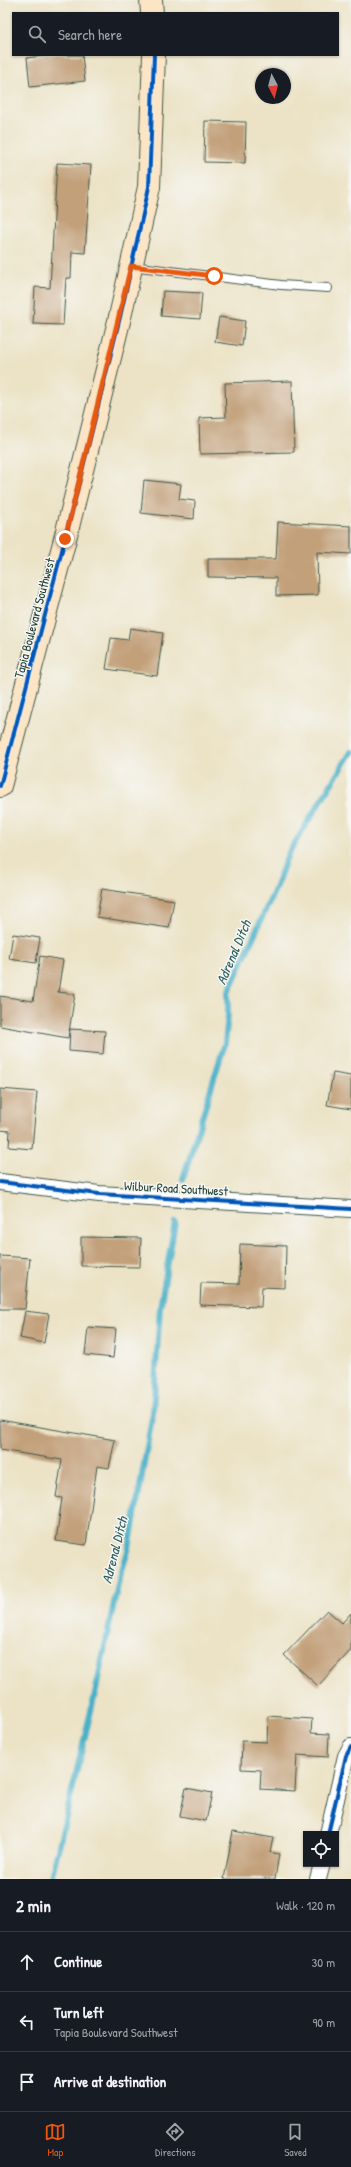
<!DOCTYPE html>
<meta charset="utf-8">
<style>
body{margin:0;font-family:"Patrick Hand",sans-serif;background:#20242c;color:#f1f3f6}
.controls{position:absolute;right:12px;bottom:12px;display:grid;overflow:hidden;border-radius:0px;box-shadow:0 1px 3px #0004}
.controls button{width:36px;height:36px;display:grid;place-items:center;padding:0;border:0;border-bottom:1px solid #363941;background:#171b24;color:#f1f3f6;font:20px sans-serif}
.compass{position:absolute;left:255px;top:68px;width:36px;height:36px;border-radius:50%;background:#171b24;box-shadow:0 1px 3px #0004;rotate:173deg}
.stop{position:absolute;width:12px;height:12px;margin:-9px;border:3px solid #ea580c;border-radius:50%;background:#fff}
.stop.end{background:#ea580c;border-color:#fff;box-shadow:0 1px 4px #0008}
.list{margin:0;padding:0;list-style:none}
h2{display:flex;justify-content:space-between;align-items:center;height:52px;margin:0;padding:0 16px;font-size:17px}
h2 small{font-size:13px;font-weight:400;color:#9ea1a6}
.list li{display:grid;grid-template-columns:26px 1fr auto;gap:12px;align-items:center;box-sizing:border-box;height:60px;padding:0 16px;border-top:1px solid #363941}
.list b{display:block;font-size:15px;white-space:nowrap}
.list p{margin:0;font-size:13px;white-space:nowrap;color:#9ea1a6}
.list em{font-size:13px;font-style:normal;color:#9ea1a6}
.icon{flex:none;width:22px;height:22px;fill:none;stroke:currentColor;stroke-width:2;stroke-linecap:round;stroke-linejoin:round}
.map{position:relative;flex:none;width:351px;height:1879px;overflow:hidden}
.search{position:absolute;background:#171b24;box-shadow:0 1px 3px #0004;left:12px;right:12px;top:12px;height:44px;display:flex;align-items:center;gap:10px;box-sizing:border-box;padding:0 14px;border-radius:0px;color:#9ea1a6;font-size:15px}
.sheet{height:232px;background:#171b24}
nav{display:flex;justify-content:space-around;align-items:center;box-sizing:border-box;height:56px;border-top:1px solid #363941;background:#171b24;font-size:11px;color:#9ea1a6}
nav a{display:grid;justify-items:center;gap:2px}
nav .on{color:#ea580c}
.map>svg:first-child{display:block}
.lines{fill:none;stroke-linecap:round;stroke-linejoin:round}
.stream{stroke:#4ab1c9;stroke-width:6}
.building{fill:#c2a07a}
.lane-casing{stroke:#3e564a;stroke-width:10}
.street-casing{stroke:#3e564a;stroke-width:18}
.secondary-casing{stroke:#3e564a;stroke-width:24}
.lane{stroke:#fff;stroke-width:8}
.street{stroke:#fff;stroke-width:16}
.secondary{stroke:#fce5c4;stroke-width:22}
.cycleway-casing{stroke:#f6f6f2;stroke-width:6}
.cycleway{stroke:#0057b8;stroke-width:4}
.route{stroke:#ea580c;stroke-width:5}
.labels{text-anchor:middle;dominant-baseline:central;stroke-width:3;stroke-linejoin:round;paint-order:stroke}
.street-label{font-size:13px;fill:#1f3d34;stroke:#f6f6f2}
.water-label{font-size:14px;font-style:italic;fill:#2c6061;stroke:#f6f6f2}
</style>
<div class="map">
<svg width="351" height="1879" viewBox="0 0 351 1879">
<rect width="100%" height="100%" fill="#f6f6f2"/>
<filter id="ink" filterUnits="userSpaceOnUse"><feTurbulence type="fractalNoise" baseFrequency=".025" numOctaves="2"/><feDisplacementMap in="SourceGraphic" scale="8" xChannelSelector="R" yChannelSelector="G"/><feConvolveMatrix kernelMatrix="1 2 1 2 8 2 1 2 1" color-interpolation-filters="sRGB"/></filter>
<filter id="wash" filterUnits="userSpaceOnUse"><feTurbulence type="fractalNoise" baseFrequency=".012" numOctaves="4" result="noise"/><feDisplacementMap in="SourceGraphic" scale="16" xChannelSelector="R" yChannelSelector="G"/><feGaussianBlur stdDeviation="0.9" result="paint"/><feColorMatrix in="noise" values="0 0 0 0 0 0 0 0 0 0 0 0 0 0 0 0 0 1.4 0 .05"/><feComposite in="paint" operator="in"/></filter>
<g filter="url(#wash)">
<rect width="100%" height="100%" fill="#ece3c6"/>
<g class="lines">
<!-- stream -->
<path class="stream" d="M183,1179L225,1043L228,1016V993L275,889L288,854L351,752
M51,1879L95,1694L118,1584L130,1544L153,1412L160,1308L175,1222"/>
</g>
<g id="blocks">
<!-- building -->
<path class="building" d="M48,55H82L85,81L30,87L27,58Z
M205,121L246,122L245,163L204,162Z
M57,163L91,165L85,253L72,252L71,278H66L63,325L33,324L35,287L50,288Z
M163,291L202,293L200,319L161,316Z
M219,317L245,321L242,346L215,342Z
M292,381L294,452L200,454L199,418L226,417L225,383Z
M144,480L181,484L179,499L195,501L194,519L141,513Z
M278,522L351,526V554L317,552L318,595L276,596V578L208,577V559H276Z
M130,628L163,633L157,676L106,669L111,638L128,640Z
M102,889L174,900L169,928L97,917Z
M13,934L40,938L36,963L9,959Z
M40,956L63,960L58,992L75,994L68,1038L0,1026V996L33,1001Z
M70,1029L105,1031L103,1054L69,1051Z
M333,1073L351,1076V1109L327,1105Z
M0,1089L37,1092L32,1149L9,1147L10,1131L0,1130Z
M81,1237L141,1238L140,1267L81,1266Z
M240,1244L286,1246L285,1288L262,1287L261,1307L200,1305L201,1283L239,1284Z
M0,1256L30,1258L25,1309H0Z
M25,1311L49,1314L44,1343L20,1338Z
M88,1327L116,1329L113,1358L85,1355Z
M0,1420L115,1440L109,1468L97,1466L86,1545L56,1541L62,1498L56,1497L62,1460L0,1450Z
M327,1610L342,1623L351,1613V1650L318,1686L284,1655Z
M268,1716L312,1719L311,1733L329,1734L328,1757L297,1755L295,1791L260,1789L261,1770L241,1769L242,1741L267,1742Z
M186,1788L212,1793L206,1821L180,1816Z
M233,1831L273,1838L270,1852L279,1854L275,1879H224Z"/>
</g>
</g>
<g filter="url(#ink)">
<use href="#blocks" fill-opacity="0" stroke="#3e564a" stroke-width="1"/>
<g class="lines">
<!-- lane casing -->
<g class="lane-casing">
<path id="lane" d="M132,266L281,285L328,288"/>
</g>
<!-- street casing -->
<g class="street-casing">
<path id="street" d="M0,1182L99,1194L351,1209
M328,1834L346,1756L351,1747
M318,1879L322,1864"/>
</g>
<!-- secondary casing -->
<g class="secondary-casing">
<path id="secondary" d="M151,0L152,13
M0,786L65,539L120,317L149,187L154,55"/>
</g>
<!-- lane -->
<use href="#lane" class="lane"/>
<!-- street -->
<use href="#street" class="street"/>
<!-- secondary -->
<use href="#secondary" class="secondary"/>
<!-- cycleway casing -->
<g class="cycleway-casing">
<path id="cycleway" d="M0,786L65,539L120,317L149,187L154,55
M0,1182L99,1194L351,1209
M328,1834L346,1756L351,1747"/>
</g>
<!-- cycleway -->
<use href="#cycleway" class="cycleway"/>
</g>
</g>
<g class="lines" filter="url(#ink)">
<!-- route -->
<path class="route" d="M65,539L131,266L214,276"/>
</g>
<g class="labels">
<!-- street labels -->
<g class="street-label">
<text transform="translate(34 618) rotate(-75)">Tapia Boulevard Southwest</text>
<text transform="translate(176 1188) rotate(3)">Wilbur Road Southwest</text>
</g>
<!-- water labels -->
<g class="water-label">
<text transform="translate(233 952) rotate(-67)">Adrenal Ditch</text>
<text transform="translate(114 1550) rotate(-76)">Adrenal Ditch</text>
</g>
</g>
</svg>
<div class="controls">
<button><svg class="icon" aria-label="locate" viewBox="0 0 24 24"><circle cx="12" cy="12" r="6"/><path d="M12 2v4M12 18v4M2 12h4M18 12h4"/></svg></button>
</div>
<svg class="compass" viewBox="-18 -18 36 36"><path d="M0-13l5 13h-10z" fill="#e53935"/><path d="M0 13l5-13h-10z" fill="#9ea1a6"/></svg>
<div class="stop" style="left:214px;top:276px"></div>
<div class="stop end" style="left:65px;top:539px"></div>
<div class="search"><svg class="icon" aria-label="search" viewBox="0 0 24 24"><circle cx="10" cy="10" r="6"/><path d="M15 15l6 6"/></svg>Search here</div>
</div>
<section class="sheet">
<h2>2 min<small>Walk · 120 m</small></h2>
<ul class="list">
<li><svg class="icon" aria-label="ahead" viewBox="0 0 24 24"><path d="M12 20V5M6 11l6-6 6 6"/></svg><div><b>Continue</b></div><em>30 m</em></li>
<li><svg class="icon" aria-label="left" viewBox="0 0 24 24"><path d="M17 20v-9H6M10 6l-5 5 5 5"/></svg><div><b>Turn left</b><p>Tapia Boulevard Southwest</p></div><em>90 m</em></li>
<li><svg class="icon" aria-label="arrive" viewBox="0 0 24 24"><path d="M6 21V4h12l-3 4 3 4H6"/></svg><div><b>Arrive at destination</b></div></li>
</ul>
</section>
<nav>
<a class="on"><svg class="icon" aria-label="map" viewBox="0 0 24 24"><path d="M3 6l6-2 6 2 6-2v14l-6 2-6-2-6 2zM9 4v14M15 6v14"/></svg>Map</a>
<a><svg class="icon" aria-label="directions" viewBox="0 0 24 24"><path d="M12 3l9 9-9 9-9-9zM9 14v-3h6M13 9l2 2-2 2"/></svg>Directions</a>
<a><svg class="icon" aria-label="saved" viewBox="0 0 24 24"><path d="M7 4h10v16l-5-4-5 4z"/></svg>Saved</a>
</nav>
